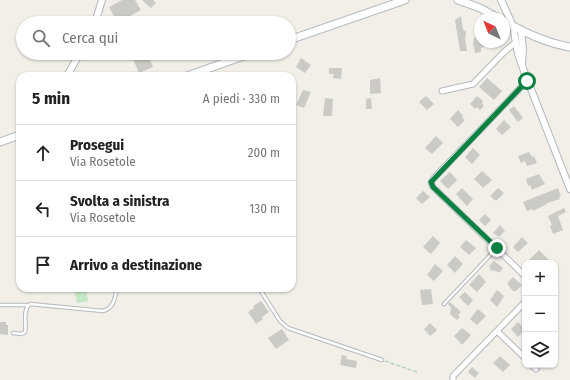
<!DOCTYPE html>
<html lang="it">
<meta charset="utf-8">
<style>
body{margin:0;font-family:"Fira Sans Condensed",sans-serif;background:#f6f6f6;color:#222}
.controls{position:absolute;right:12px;bottom:12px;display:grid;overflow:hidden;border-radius:8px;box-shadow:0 1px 3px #0004}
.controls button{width:36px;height:36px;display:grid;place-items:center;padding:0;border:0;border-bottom:1px solid #e0e0e0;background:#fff;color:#222;font:20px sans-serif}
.compass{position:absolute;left:474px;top:12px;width:36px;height:36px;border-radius:50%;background:#fff;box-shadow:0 1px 3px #0004;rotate:317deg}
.stop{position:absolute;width:12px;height:12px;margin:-9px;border:3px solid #0b8043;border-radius:50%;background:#fff}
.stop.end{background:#0b8043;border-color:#fff;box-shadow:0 1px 4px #0008}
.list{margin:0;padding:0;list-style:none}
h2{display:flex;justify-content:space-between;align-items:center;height:52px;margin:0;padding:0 16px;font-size:17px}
h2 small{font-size:13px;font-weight:400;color:#767676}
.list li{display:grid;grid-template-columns:26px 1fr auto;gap:12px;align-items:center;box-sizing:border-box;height:56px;padding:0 16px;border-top:1px solid #e0e0e0}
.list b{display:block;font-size:15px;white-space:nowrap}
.list p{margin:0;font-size:13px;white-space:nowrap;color:#767676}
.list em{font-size:13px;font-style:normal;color:#767676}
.icon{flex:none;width:22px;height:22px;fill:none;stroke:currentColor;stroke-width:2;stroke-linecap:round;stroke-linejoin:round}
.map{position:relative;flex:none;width:570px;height:380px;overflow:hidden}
.search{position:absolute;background:#fff;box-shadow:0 1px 3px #0004;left:16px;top:16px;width:280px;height:44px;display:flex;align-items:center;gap:10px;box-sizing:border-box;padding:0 14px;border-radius:22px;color:#767676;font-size:15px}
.panel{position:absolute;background:#fff;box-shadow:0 1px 3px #0004;left:16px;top:72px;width:280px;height:220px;border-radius:12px}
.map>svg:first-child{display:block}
.green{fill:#c5e8c5}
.building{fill:#cccac5}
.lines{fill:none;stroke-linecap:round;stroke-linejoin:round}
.service-casing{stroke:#b5b8bc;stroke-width:4.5}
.minor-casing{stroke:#b5b8bc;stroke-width:7}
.tertiary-casing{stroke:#b5b8bc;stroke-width:8}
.secondary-casing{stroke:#b6babf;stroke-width:9}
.path{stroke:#9cc7a9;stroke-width:1;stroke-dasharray:4 2;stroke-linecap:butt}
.service{stroke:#fff;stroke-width:2.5}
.minor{stroke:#fff;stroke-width:5}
.tertiary{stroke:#fff;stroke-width:6}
.secondary{stroke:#fff;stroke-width:7}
.route{stroke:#0b8043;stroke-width:5}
</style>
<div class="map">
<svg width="570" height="380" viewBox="0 0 570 380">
<rect width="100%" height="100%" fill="#f1efe8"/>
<!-- green -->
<path class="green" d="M74,288H86L88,301L77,303Z"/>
<!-- building -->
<path class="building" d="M122,0H135L141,10L130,16L133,23H110L116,20L109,7Z
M142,0H153L156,3L151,8Z
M461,16L463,30L466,31V37H465L467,51H460L455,20Z
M474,37L480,38V42H483L484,47L481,48V52L475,53L473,43Z
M133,53H147L153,67L139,73L133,59L136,58Z
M301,58L311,65L305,73L296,67Z
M329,68H342L341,79L333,78L334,74H329Z
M380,78L381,93L370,94V80Z
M487,78L502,91L494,100L479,87Z
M303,90L311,92L304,108L296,105Z
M426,96L434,104L427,110L419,102Z
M477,96L483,101L482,103L484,106L480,110L477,107L475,109L470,104Z
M325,98L333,99L332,116H323Z
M371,98L372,109H366V99Z
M514,106L523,118L518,122L509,110Z
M458,110L463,116L462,117L465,120L458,127L450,119Z
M504,120L511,127L502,135L496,129Z
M436,136L443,143L432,154L425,148Z
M473,148L480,155L472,164L465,157Z
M529,152L532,157L534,156L537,163L527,166L525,161L521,163L518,156Z
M482,171L492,180L483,188L474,179Z
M450,172L457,180L448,189L440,181Z
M539,174L545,184L532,190L530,185L528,186L526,179Z
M462,188L473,199L467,206L456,194Z
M498,188L504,193L496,201L490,196Z
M558,188L561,196L559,197L560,199L547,203V204L533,211L532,209L527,211L523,202Z
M423,191L430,197L422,204L416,198Z
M564,208L566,212L558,216L563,230L553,234L550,226L552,225L548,216Z
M485,214L491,220L485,226L479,220Z
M500,225L505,231L499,237L493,233Z
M433,236L440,243L431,254L423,247Z
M522,237L528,243L518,252L513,247Z
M466,240L476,248L469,255L460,247Z
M539,250L552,263H533L529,260Z
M455,256L463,264L455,273L447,265Z
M494,261L503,268L499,273L497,271L496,272L494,270L492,271L489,268L491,267L489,266Z
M435,264L443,271L434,281L427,275Z
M479,274L486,282L477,292L469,285Z
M513,277L522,285L516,291H513L508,285V282Z
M431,289L433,304L422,305L420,290Z
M497,290L504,296L497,307L490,300Z
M465,292L473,300L468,306L459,297Z
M261,301L269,312L262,317L263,319L256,324L248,312L254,308L253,306Z
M450,302L461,312L458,315L460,317L457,320L450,314L451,308L448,304Z
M478,309L486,316L477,325L470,319Z
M0,322H6V325H8V335L0,334Z
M518,322L525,329L518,337L511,329Z
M430,323L437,330L430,336L424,329Z
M462,328L471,335L462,345L454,336Z
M282,329L289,340L276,349L268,338Z
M342,355L347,356L346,359L357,361L356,368L340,365Z
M500,356L510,365L503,372L493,363Z
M472,367L479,373L475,378L468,372Z"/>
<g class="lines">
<!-- service casing -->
<g class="service-casing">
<path id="service" d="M259,288L280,321L288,328L382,360
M444,304L497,248
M0,305H27
M13,333L22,334L25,332C27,323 22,310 30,304L103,311C114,308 115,298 117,288"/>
</g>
<!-- minor casing -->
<g class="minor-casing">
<path id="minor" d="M442,91L473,84L504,52L516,42
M525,276L433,187L431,183L433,179L527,81
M497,331L525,358
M532,365L536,369
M453,380V376L459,370L525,302"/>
</g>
<!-- tertiary casing -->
<g class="tertiary-casing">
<path id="tertiary" d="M501,0L513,26L518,54L524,71L570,189
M95,23L102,0
M521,31L523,49L522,64
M67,76L80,53"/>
</g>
<!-- secondary casing -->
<g class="secondary-casing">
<path id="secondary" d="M458,0L480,8L498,18
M504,21C525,33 546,43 570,47
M289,40L405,0
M187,76L252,53
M0,142L20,135"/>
</g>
<!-- path -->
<path class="path" d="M385,361L417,372"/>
<!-- service -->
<use href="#service" class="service"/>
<!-- minor -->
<use href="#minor" class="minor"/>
<!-- tertiary -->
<use href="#tertiary" class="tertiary"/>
<!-- secondary -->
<use href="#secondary" class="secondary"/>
</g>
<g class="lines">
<!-- route -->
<path class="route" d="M497,248L433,187L431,182L527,81"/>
</g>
</svg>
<div class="controls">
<button>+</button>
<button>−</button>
<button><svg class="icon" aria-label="layers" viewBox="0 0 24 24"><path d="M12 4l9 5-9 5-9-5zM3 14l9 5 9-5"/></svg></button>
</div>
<svg class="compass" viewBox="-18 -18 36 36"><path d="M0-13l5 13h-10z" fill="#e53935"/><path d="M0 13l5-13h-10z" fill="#767676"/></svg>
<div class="stop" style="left:527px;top:81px"></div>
<div class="stop end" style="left:497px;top:248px"></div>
<div class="search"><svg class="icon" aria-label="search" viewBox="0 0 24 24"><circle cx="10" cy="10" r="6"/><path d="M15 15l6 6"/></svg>Cerca qui</div>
<section class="panel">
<h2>5 min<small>A piedi · 330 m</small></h2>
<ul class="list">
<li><svg class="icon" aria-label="ahead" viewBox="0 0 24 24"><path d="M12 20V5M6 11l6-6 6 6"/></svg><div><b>Prosegui</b><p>Via Rosetole</p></div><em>200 m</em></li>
<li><svg class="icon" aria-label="left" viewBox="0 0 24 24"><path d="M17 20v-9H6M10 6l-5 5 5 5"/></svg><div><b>Svolta a sinistra</b><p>Via Rosetole</p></div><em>130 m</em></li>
<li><svg class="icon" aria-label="arrive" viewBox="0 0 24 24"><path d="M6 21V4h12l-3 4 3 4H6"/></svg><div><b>Arrivo a destinazione</b></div></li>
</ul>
</section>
</div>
